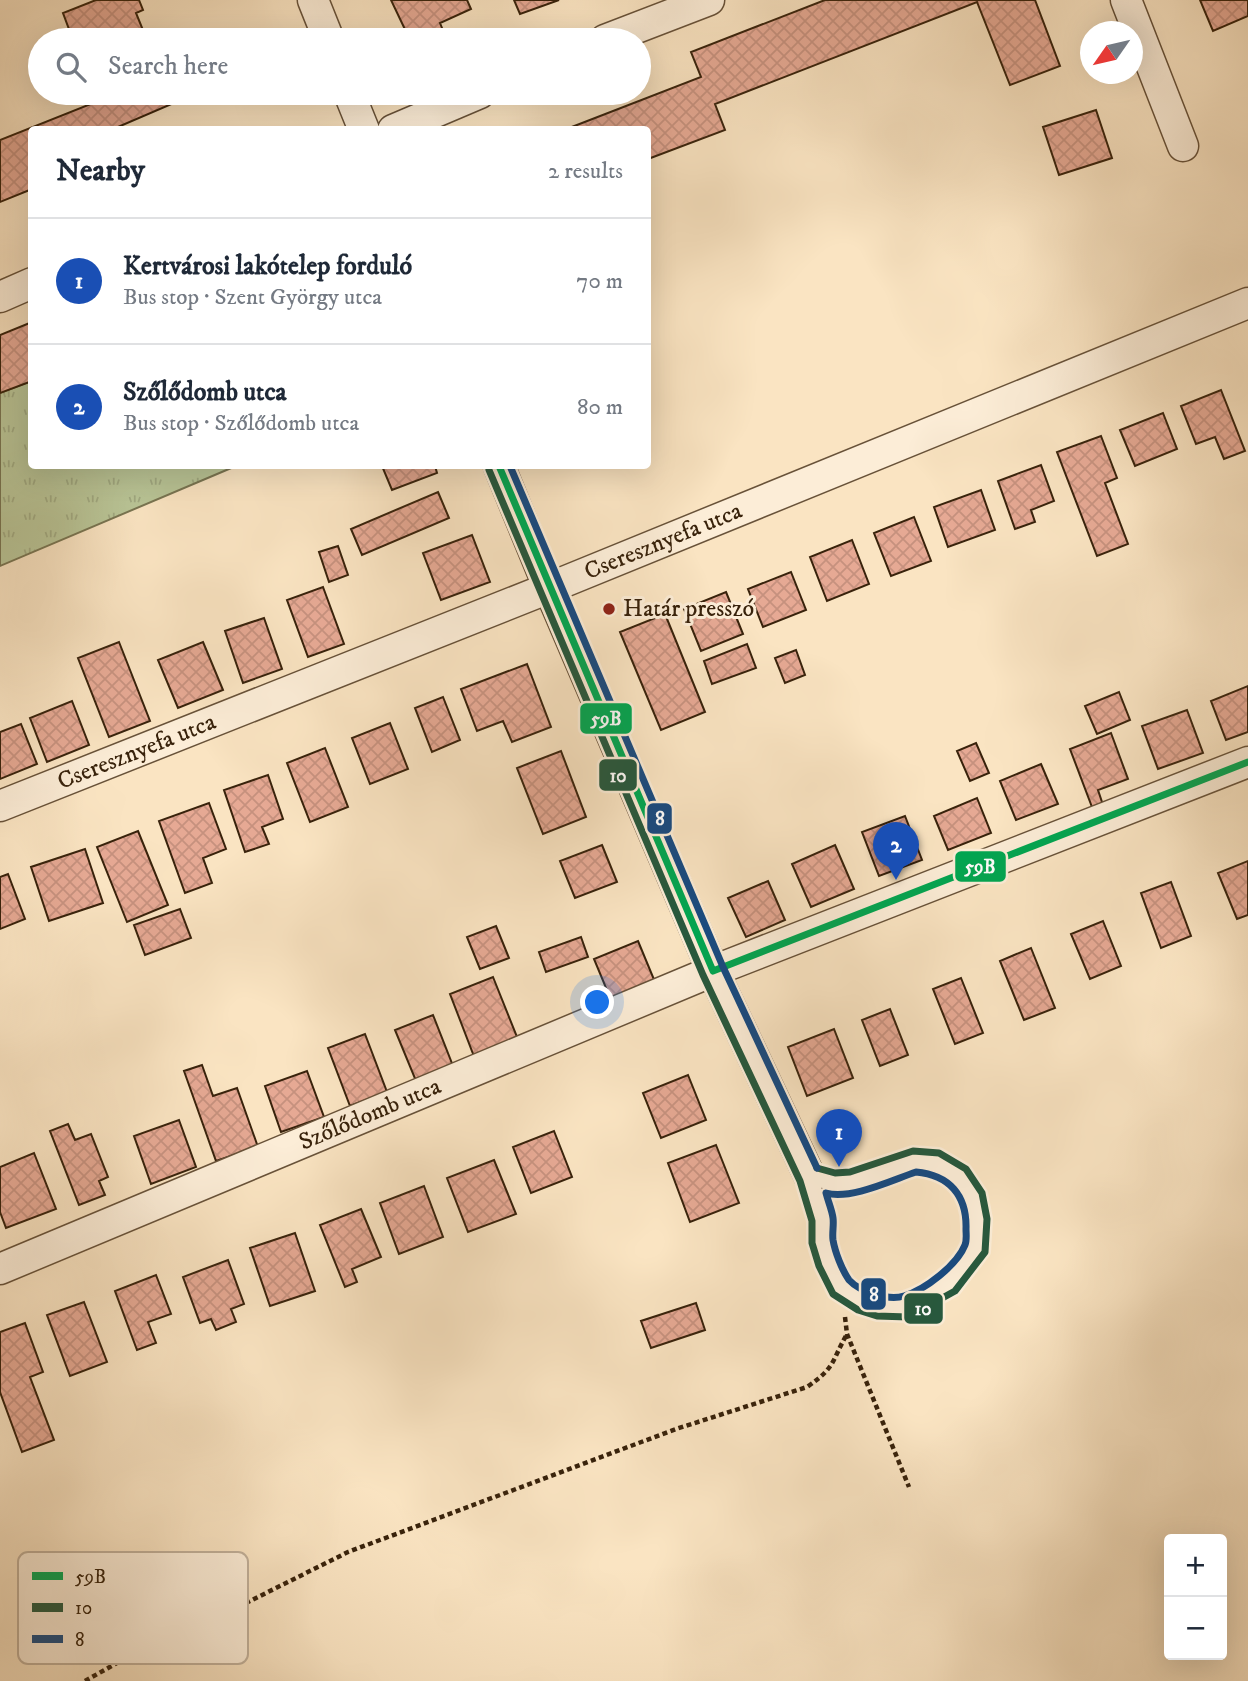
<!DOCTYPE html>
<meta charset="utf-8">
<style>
body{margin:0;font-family:"IM FELL DW Pica",serif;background:#f6f6f7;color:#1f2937}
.controls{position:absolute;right:21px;bottom:21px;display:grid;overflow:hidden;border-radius:7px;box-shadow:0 7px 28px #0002}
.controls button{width:63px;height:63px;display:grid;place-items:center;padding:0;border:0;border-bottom:2px solid #e0e1e3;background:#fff;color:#1f2937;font:35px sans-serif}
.compass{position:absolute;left:1080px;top:21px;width:63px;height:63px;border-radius:50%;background:#fff;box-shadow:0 7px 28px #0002;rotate:236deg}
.you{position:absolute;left:598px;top:1003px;width:24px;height:24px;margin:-18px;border:5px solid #fff;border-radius:50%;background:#1a73e8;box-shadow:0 0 0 10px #1a73e833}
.badge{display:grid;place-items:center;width:46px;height:46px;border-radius:50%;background:#8f2418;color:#fff;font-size:23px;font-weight:700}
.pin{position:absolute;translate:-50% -58px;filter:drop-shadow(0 2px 4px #0008)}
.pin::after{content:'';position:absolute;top:37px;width:24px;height:21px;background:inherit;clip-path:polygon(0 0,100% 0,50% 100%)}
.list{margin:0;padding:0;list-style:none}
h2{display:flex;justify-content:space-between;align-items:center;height:91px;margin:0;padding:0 28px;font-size:30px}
h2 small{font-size:23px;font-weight:400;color:#747a83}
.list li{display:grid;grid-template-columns:46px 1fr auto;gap:21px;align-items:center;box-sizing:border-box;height:126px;padding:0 28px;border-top:2px solid #e0e1e3}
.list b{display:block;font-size:26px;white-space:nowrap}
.list p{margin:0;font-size:23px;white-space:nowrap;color:#747a83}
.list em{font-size:23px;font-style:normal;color:#747a83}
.icon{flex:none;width:38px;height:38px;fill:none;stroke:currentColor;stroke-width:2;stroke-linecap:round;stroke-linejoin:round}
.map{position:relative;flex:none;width:1248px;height:1681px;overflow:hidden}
.search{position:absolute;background:#fff;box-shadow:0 7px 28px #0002;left:28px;top:28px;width:623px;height:77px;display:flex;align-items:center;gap:18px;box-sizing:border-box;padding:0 24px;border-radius:38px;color:#747a83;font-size:26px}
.panel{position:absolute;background:#fff;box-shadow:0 7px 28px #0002;left:28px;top:126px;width:623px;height:343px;border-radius:7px}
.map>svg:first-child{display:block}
.grass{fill:url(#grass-tufts);stroke:#787451;stroke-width:2}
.building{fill:url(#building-cross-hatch);stroke:#38220b;stroke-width:2}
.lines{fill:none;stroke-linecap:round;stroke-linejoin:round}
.lane-casing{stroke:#685239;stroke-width:18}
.street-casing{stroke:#685239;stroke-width:33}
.path{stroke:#38220b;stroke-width:4.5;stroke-dasharray:5 3.5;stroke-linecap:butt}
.lane{stroke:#fcedd7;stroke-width:14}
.street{stroke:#fcedd7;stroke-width:30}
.bus-1-casing{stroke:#fcedd7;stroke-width:12}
.bus-2-casing{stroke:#fcedd7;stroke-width:12}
.bus-3-casing{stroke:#fcedd7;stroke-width:12}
.bus-1{stroke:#00a651;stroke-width:7}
.bus-2{stroke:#26583d;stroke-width:7}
.bus-3{stroke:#174a81;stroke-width:7}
.poi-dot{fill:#8f2418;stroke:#fcedd7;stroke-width:2.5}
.labels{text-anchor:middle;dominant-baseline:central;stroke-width:6;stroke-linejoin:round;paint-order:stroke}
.street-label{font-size:24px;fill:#38220b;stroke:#fcedd7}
.poi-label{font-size:24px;fill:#38220b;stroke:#fcedd7;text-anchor:start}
.key{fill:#fcedd7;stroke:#c1b09a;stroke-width:2}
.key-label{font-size:19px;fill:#38220b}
.line-badge{stroke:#fcedd7;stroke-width:2.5}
.badge-label{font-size:19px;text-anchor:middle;font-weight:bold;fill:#fff}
</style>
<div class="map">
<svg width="1248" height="1681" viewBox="0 0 1248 1681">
<defs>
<pattern id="grass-tufts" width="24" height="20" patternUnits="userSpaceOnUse" patternTransform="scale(1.75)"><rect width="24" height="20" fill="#b9c597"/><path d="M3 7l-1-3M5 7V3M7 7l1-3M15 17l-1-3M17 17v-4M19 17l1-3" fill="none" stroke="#a0a981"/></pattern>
<pattern id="building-cross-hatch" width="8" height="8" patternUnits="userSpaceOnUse" patternTransform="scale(1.75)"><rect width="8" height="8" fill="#e6a994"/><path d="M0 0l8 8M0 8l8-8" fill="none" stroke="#c6917e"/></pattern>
</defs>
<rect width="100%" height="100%" fill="#fae4c2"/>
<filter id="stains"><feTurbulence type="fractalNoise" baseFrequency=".00286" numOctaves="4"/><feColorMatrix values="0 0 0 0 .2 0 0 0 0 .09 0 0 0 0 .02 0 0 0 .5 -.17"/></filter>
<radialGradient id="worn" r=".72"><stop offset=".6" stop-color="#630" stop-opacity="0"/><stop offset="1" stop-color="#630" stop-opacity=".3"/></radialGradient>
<!-- grass -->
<path class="grass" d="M31,381L32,466H236L0,566V393Z"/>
<!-- building -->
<path class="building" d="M96,0H139L143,10L136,13L147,40H73L63,13Z
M391,0H467L471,9L440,23L444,33L426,40H410Z
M514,0H559L520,14Z
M825,0H1035L1060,66L1010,85L977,2L715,104L725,130L648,159V130H564L701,77L691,52Z
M1200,0H1248V16L1213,31Z
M110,93H179L181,100L111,130H32V189L0,202V140L111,96Z
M1096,110L1112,158L1059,175L1043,127Z
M32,322V381L0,393V335Z
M1221,390L1245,451L1224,459L1215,437L1196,444L1181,406Z
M1163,413L1177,449L1135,466L1120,430Z
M1101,436L1117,478L1105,483L1128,544L1097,556L1057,452Z
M1041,465L1054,501L1031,510L1035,522L1015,529L998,481Z
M382,466H435L437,473L392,490Z
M981,490L995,530L948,547L934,507Z
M438,492L449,518L362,555L351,529Z
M914,517L931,561L891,576L874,533Z
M472,535L490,582L441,600L423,553Z
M852,540L869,584L827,601L810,557Z
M338,546L348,575L329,582L319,552Z
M791,572L806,610L763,627L748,589Z
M323,587L344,644L308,657L287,600Z
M726,592L743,634L701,651L684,609Z
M665,614L705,712L661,730L620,632Z
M264,618L282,669L243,683L225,631Z
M119,642L150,721L109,737L78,658Z
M203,642L223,690L178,708L158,660Z
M747,644L756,668L712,684L704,661Z
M796,650L805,675L785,683L775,658Z
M527,664L551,727L512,742L503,721L477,731L461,689Z
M1248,686V732L1226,740L1211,701Z
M1119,692L1130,720L1097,734L1085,706Z
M443,697L460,740L432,752L415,708Z
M72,701L89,745L47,762L30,718Z
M1187,710L1203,753L1158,769L1142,726Z
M390,723L408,769L370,784L352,738Z
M21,724L37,764L0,779V732Z
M1111,733L1128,779L1098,790L1105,811L1095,815L1070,749Z
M976,743L989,773L970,781L957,751Z
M325,748L348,807L310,822L287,763Z
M561,751L586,817L543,834L517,768Z
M1041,764L1058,804L1016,820L1000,781Z
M268,775L283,819L262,827L269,844L245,852L224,790Z
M977,798L991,833L948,850L934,816Z
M209,803L226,849L203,858L212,883L185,893L159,821Z
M905,816L922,860L879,876L862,832Z
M138,831L168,905L127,922L97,847Z
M602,845L617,882L575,898L560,861Z
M835,845L854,889L811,907L792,864Z
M85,849L103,903L49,921L31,867Z
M1248,861V915L1237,919L1218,873Z
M8,874L25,919L0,929V877Z
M768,881L785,920L746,937L728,898Z
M1171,882L1191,936L1161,948L1141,893Z
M180,909L191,938L145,955L134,925Z
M1103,921L1121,966L1090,979L1071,934Z
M496,926L509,958L480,969L467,937Z
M581,937L588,957L546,972L539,952Z
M638,941L655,982L611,1000L594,959Z
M1031,948L1055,1008L1024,1020L1000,961Z
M493,977L519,1042L475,1059L450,994Z
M961,978L983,1033L955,1044L933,989Z
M890,1009L908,1055L880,1066L862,1020Z
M433,1015L453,1066L416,1081L395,1030Z
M834,1029L853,1078L807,1096L788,1047Z
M365,1034L387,1092L350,1106L328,1048Z
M202,1065L213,1096L237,1088L258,1147L216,1161L184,1071Z
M307,1071L324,1117L281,1132L265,1086Z
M688,1075L706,1120L661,1138L643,1093Z
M179,1120L196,1167L151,1184L134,1136Z
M68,1124L75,1140L91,1134L108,1177L99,1181L105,1195L79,1205L50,1131Z
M554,1131L572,1177L531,1193L513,1147Z
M716,1145L739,1203L690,1222L668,1163Z
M34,1153L56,1209L6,1228L0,1212V1167Z
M494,1160L516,1214L468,1232L447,1178Z
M424,1186L443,1237L399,1254L380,1203Z
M361,1209L381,1257L352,1269L357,1282L345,1287L320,1225Z
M295,1233L315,1291L270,1306L250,1248Z
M228,1260L244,1304L231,1309L236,1322L216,1330L211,1319L200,1323L183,1277Z
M156,1275L171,1314L148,1322L156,1343L137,1350L115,1291Z
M84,1302L107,1362L70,1376L47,1315Z
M696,1303L705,1330L651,1348L641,1321Z
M25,1323L43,1372L30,1377L54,1440L22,1452L0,1392V1332Z"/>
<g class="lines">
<!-- lane casing -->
<g class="lane-casing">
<path id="lane" d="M915,1161C953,1164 978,1186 976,1226C976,1233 977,1242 975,1248C966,1274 934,1298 908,1306C889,1312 856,1303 842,1288C835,1281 823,1250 822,1239C821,1232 823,1225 822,1218C820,1204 815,1190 810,1177L834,1184L852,1182Z"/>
</g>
<!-- street casing -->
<g class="street-casing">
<g id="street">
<path d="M313,0L329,40"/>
<path d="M1126,0L1183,146"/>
<path d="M605,40L709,0"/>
<path d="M349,93L364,130"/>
<path d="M393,130L480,93"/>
<path d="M0,297L32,283"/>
<path d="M499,466L549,588L713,971L810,1177"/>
<path id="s1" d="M0,806L549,588L1248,303"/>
<path id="s2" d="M0,1269L713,971L1248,762"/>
</g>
</g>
<!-- path -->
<path class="path" d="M845,1317L847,1334L909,1487
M85,1681L131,1655L224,1614L348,1552L676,1429L807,1387C836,1367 831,1362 847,1334"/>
<!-- lane -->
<use href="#lane" class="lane"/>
<!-- street -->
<use href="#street" class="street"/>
<!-- bus-1 casing -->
<g class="bus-1-casing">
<path id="bus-1" d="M499,466L713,971
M713,971L1248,762"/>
</g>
<!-- bus-2 casing -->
<g class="bus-2-casing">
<path id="bus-2" d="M489,470L703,975L800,1181L812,1221V1243L819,1266L833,1294L858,1310L877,1316L908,1317L955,1291L985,1252L987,1219L982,1193L966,1169L939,1153L913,1151L850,1172L835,1173L817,1168"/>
</g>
<!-- bus-3 casing -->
<g class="bus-3-casing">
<path id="bus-3" d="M510,466L723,967L817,1168
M916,1172C949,1175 967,1195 966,1229C966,1234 967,1240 965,1245C957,1265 925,1290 904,1296C889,1301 860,1292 849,1280C842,1270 835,1252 833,1240C832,1233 834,1225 833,1218C832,1210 828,1201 826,1193C851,1200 892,1180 916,1172Z"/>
</g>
<!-- bus-1 -->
<use href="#bus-1" class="bus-1"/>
<!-- bus-2 -->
<use href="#bus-2" class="bus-2"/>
<!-- bus-3 -->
<use href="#bus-3" class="bus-3"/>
</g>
<!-- markers -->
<circle class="poi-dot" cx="609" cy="609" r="7"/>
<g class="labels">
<!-- street labels -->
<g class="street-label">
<text stroke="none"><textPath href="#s1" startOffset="714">Cseresznyefa utca</textPath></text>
<text stroke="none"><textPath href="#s1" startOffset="147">Cseresznyefa utca</textPath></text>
<text stroke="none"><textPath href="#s2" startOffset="401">Szőlődomb utca</textPath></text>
</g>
<!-- poi labels -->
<g class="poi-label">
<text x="623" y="609">Határ presszó</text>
</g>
</g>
<!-- legend -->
<rect x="18" y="1552" width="230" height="112" rx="10" class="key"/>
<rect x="32" y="1572" width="31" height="8" fill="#00a651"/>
<rect x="32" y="1603" width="31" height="9" fill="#26583d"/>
<rect x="32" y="1635" width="31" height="8" fill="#174a81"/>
<g class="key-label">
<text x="75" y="1583">59B</text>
<text x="75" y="1614">10</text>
<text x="75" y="1646">8</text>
</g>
<g class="line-badge">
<rect x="579" y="702" width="54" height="33" rx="7" fill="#00a651"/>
<rect x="598" y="758" width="40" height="34" rx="7" fill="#26583d"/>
<rect x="646" y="802" width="27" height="33" rx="7" fill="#174a81"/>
<rect x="954" y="850" width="53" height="33" rx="7" fill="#00a651"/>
<rect x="860" y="1277" width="27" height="34" rx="7" fill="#174a81"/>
<rect x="903" y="1292" width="41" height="33" rx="7" fill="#26583d"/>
</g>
<g class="badge-label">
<text x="606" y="725">59B</text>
<text x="618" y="782">10</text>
<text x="660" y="825">8</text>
<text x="980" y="873">59B</text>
<text x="874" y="1301">8</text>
<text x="923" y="1315">10</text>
</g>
<rect width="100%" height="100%" filter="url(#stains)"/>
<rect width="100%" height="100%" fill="url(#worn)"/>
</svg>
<div class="controls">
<button>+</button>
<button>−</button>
</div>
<svg class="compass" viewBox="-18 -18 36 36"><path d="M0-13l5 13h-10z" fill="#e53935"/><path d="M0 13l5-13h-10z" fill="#747a83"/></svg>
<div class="you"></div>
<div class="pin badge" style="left:839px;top:1167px;background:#1a4fb4">1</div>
<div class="pin badge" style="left:896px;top:880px;background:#1a4fb4">2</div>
<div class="search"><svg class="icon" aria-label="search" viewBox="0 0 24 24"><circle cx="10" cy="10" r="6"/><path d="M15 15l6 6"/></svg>Search here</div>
<section class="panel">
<h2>Nearby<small>2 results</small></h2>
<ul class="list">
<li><span class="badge" style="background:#1a4fb4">1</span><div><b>Kertvárosi lakótelep forduló</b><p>Bus stop · Szent György utca</p></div><em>70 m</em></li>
<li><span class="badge" style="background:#1a4fb4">2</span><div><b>Szőlődomb utca</b><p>Bus stop · Szőlődomb utca</p></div><em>80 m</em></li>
</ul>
</section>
</div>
